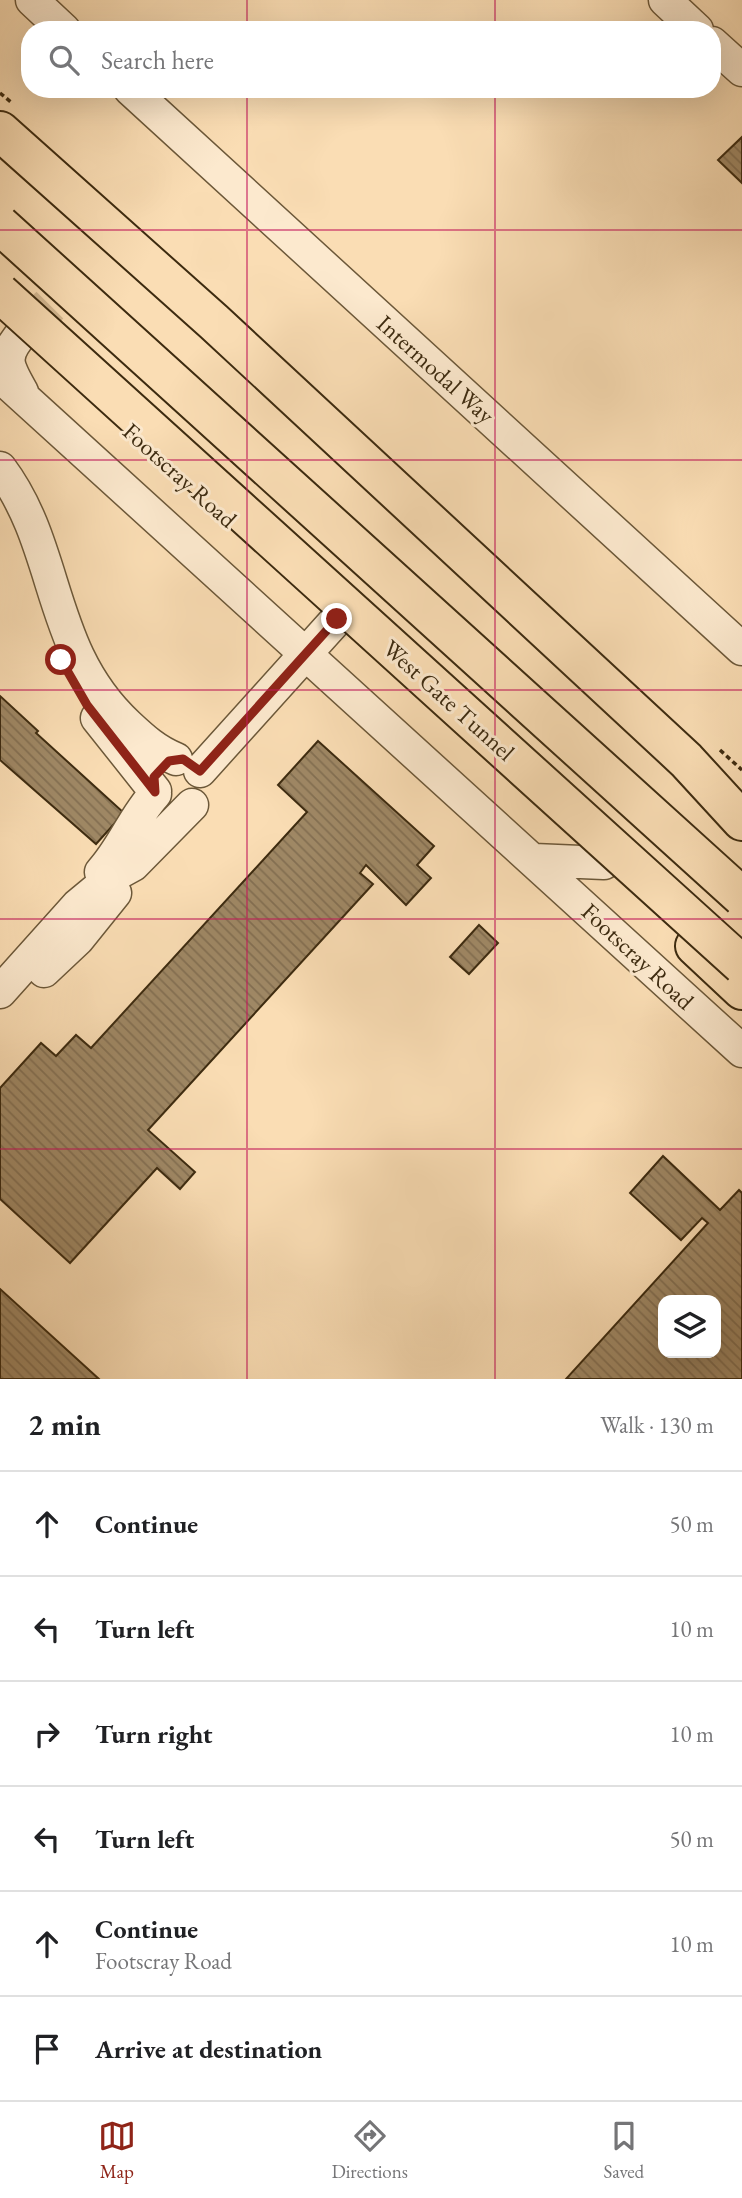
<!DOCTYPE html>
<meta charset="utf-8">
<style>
body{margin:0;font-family:"EB Garamond",serif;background:#f6f6f6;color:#202124}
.controls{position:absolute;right:21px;bottom:21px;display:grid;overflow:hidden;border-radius:14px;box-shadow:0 7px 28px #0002}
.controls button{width:63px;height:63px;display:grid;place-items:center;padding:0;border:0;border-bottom:2px solid #e0e0e0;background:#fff;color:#202124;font:35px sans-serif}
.stop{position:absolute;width:21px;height:21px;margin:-16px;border:5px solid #8f2418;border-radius:50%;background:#fff}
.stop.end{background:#8f2418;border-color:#fff;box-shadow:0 2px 7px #0008}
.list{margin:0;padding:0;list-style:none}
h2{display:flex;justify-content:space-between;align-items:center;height:91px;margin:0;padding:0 28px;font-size:30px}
h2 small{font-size:23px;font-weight:400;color:#757577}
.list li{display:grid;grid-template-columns:46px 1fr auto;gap:21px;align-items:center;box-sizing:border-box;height:105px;padding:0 28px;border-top:2px solid #e0e0e0}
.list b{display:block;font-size:26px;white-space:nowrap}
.list p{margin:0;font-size:23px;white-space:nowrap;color:#757577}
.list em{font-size:23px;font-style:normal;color:#757577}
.icon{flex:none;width:38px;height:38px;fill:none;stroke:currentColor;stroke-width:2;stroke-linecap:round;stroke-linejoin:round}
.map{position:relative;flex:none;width:742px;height:1379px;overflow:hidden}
.search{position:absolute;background:#fff;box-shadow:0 7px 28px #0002;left:21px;right:21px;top:21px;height:77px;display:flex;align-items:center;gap:18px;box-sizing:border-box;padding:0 24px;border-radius:28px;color:#757577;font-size:26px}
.sheet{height:721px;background:#fff}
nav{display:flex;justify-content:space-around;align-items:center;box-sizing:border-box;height:98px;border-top:2px solid #e0e0e0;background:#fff;font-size:19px;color:#757577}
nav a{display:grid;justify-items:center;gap:4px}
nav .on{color:#8f2418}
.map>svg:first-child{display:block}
.building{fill:url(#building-back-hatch);stroke:#3d2b10;stroke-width:2;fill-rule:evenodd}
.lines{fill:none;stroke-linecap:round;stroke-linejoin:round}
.minor-tunnel{stroke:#d4b993;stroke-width:32;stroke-dasharray:32 16;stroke-linecap:butt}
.major-tunnel{stroke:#d4b993;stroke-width:38;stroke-dasharray:38 19;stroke-linecap:butt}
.minor-casing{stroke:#6c5839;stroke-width:35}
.major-casing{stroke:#3d2b10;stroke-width:42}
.highway-casing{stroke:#3d2b10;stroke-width:42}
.path{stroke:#3d2b10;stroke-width:3.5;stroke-dasharray:5 3.5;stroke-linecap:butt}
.minor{stroke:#fce9ce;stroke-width:32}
.major{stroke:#faddb4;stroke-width:38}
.highway{stroke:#faddb4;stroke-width:38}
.highway-bridge-casing{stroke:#3d2b10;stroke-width:42;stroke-linecap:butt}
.highway-bridge{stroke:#faddb4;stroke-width:38}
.route{stroke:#8f2418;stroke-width:9}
.grid{fill:none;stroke:#c2185b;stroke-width:2;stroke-opacity:0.55}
.labels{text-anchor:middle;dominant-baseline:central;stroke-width:6;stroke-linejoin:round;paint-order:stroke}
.street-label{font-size:24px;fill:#3d2b10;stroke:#fce9ce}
</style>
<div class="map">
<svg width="742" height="1379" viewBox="0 0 742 1379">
<defs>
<pattern id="building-back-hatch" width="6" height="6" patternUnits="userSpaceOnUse" patternTransform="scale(1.75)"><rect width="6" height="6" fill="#9f8865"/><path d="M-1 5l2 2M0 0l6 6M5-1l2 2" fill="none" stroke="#836f52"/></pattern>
</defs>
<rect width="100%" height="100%" fill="#faddb4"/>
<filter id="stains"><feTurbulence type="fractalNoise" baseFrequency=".00286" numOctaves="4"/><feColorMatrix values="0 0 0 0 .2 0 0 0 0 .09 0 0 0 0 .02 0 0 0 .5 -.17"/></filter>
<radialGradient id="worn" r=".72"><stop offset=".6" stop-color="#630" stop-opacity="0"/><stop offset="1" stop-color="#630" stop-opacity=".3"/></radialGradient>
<!-- building -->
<path class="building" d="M742,137V183L718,160Z
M0,696L38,731L36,733L124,813L96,844L0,760Z
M318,741L434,846L417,865L431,878L406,905L366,865L360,873L373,884L148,1130L195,1172L180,1189L157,1168L70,1263L0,1199V1088L41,1043L56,1056L76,1035L91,1048L307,812L278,785Z
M479,925L498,943L469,974L450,957Z
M663,1156L720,1210L739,1190L742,1193V1379H566L708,1223L702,1218L681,1240L630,1193ZM663,1300H716V1353H663Z
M0,1289L99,1379H0Z"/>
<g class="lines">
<!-- minor-tunnel -->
<path class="minor-tunnel" d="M337,619L392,560"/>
<!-- major-tunnel -->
<path class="major-tunnel" d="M23,332L79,276"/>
<!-- minor casing -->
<g class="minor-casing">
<path id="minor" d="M32,0L64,30
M665,0L697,30
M712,43L742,70
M130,89L742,649
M0,376L742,1051
M22,392C7,365 1,358 23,332
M0,468C61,549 46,649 128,725C143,739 156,751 176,759
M97,718L155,791
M200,771L337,619
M534,860L604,863
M101,872C123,848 133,818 155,794
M44,971L78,939L115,893
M0,992L78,905L113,876L133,865L192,805"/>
</g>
<!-- major casing -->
<g class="major-casing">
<path id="major" d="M695,946L742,990"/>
</g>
<!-- highway casing -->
<g class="highway-casing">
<path id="highway" d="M0,131L214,322L686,760L742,821"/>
</g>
<!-- path -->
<path class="path" d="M0,93L12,103
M720,750L742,770"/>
<!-- minor -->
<use href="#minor" class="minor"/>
<!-- major -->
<use href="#major" class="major"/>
<!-- highway -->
<use href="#highway" class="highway"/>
<!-- highway-bridge casing -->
<g class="highway-bridge-casing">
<path id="highway-bridge" d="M0,225L742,897
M0,293L742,965"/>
</g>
<!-- highway-bridge -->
<use href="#highway-bridge" class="highway-bridge"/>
</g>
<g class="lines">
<!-- route -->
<path class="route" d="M61,660L87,705L155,792L154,777L169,761L183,759L200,771L337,619"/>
</g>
<!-- grid -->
<path class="grid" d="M247,0V30M495,0V30M247,89V1379M495,89V1379M0,230H742M0,460H742M0,690H742M0,919H742M0,1149H742"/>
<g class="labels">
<!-- street labels -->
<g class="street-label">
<text transform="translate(436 369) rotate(42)">Intermodal Way</text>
<text transform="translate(180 475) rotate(42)">Footscray Road</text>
<text transform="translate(449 700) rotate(42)">West Gate Tunnel</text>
<text transform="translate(638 956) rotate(43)">Footscray Road</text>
</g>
</g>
<rect width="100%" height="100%" filter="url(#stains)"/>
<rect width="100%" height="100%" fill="url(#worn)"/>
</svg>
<div class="controls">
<button><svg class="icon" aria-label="layers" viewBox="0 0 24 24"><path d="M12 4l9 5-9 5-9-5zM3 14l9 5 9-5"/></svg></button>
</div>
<div class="stop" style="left:61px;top:660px"></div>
<div class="stop end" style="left:337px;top:619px"></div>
<div class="search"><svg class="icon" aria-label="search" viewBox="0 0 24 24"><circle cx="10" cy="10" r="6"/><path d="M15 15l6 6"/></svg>Search here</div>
</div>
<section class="sheet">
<h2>2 min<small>Walk · 130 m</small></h2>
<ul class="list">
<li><svg class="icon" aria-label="ahead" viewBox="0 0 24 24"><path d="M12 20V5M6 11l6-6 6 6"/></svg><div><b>Continue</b></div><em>50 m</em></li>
<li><svg class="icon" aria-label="left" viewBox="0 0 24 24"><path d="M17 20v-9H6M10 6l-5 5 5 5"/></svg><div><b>Turn left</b></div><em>10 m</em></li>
<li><svg class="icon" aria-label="right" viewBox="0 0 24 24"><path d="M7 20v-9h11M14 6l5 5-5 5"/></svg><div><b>Turn right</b></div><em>10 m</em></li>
<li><svg class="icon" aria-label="left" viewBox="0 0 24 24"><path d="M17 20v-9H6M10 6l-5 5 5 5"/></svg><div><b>Turn left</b></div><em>50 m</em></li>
<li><svg class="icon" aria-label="ahead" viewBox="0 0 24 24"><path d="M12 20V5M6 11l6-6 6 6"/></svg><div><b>Continue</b><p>Footscray Road</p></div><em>10 m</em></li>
<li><svg class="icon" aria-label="arrive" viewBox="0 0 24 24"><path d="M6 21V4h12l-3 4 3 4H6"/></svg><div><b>Arrive at destination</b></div></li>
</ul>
</section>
<nav>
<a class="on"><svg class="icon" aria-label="map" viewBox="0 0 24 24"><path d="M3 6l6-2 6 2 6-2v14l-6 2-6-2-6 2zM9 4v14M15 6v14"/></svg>Map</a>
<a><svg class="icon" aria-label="directions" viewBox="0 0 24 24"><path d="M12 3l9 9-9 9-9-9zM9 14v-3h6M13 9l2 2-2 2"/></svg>Directions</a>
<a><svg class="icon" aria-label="saved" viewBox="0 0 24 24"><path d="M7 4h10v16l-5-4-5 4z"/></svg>Saved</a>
</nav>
